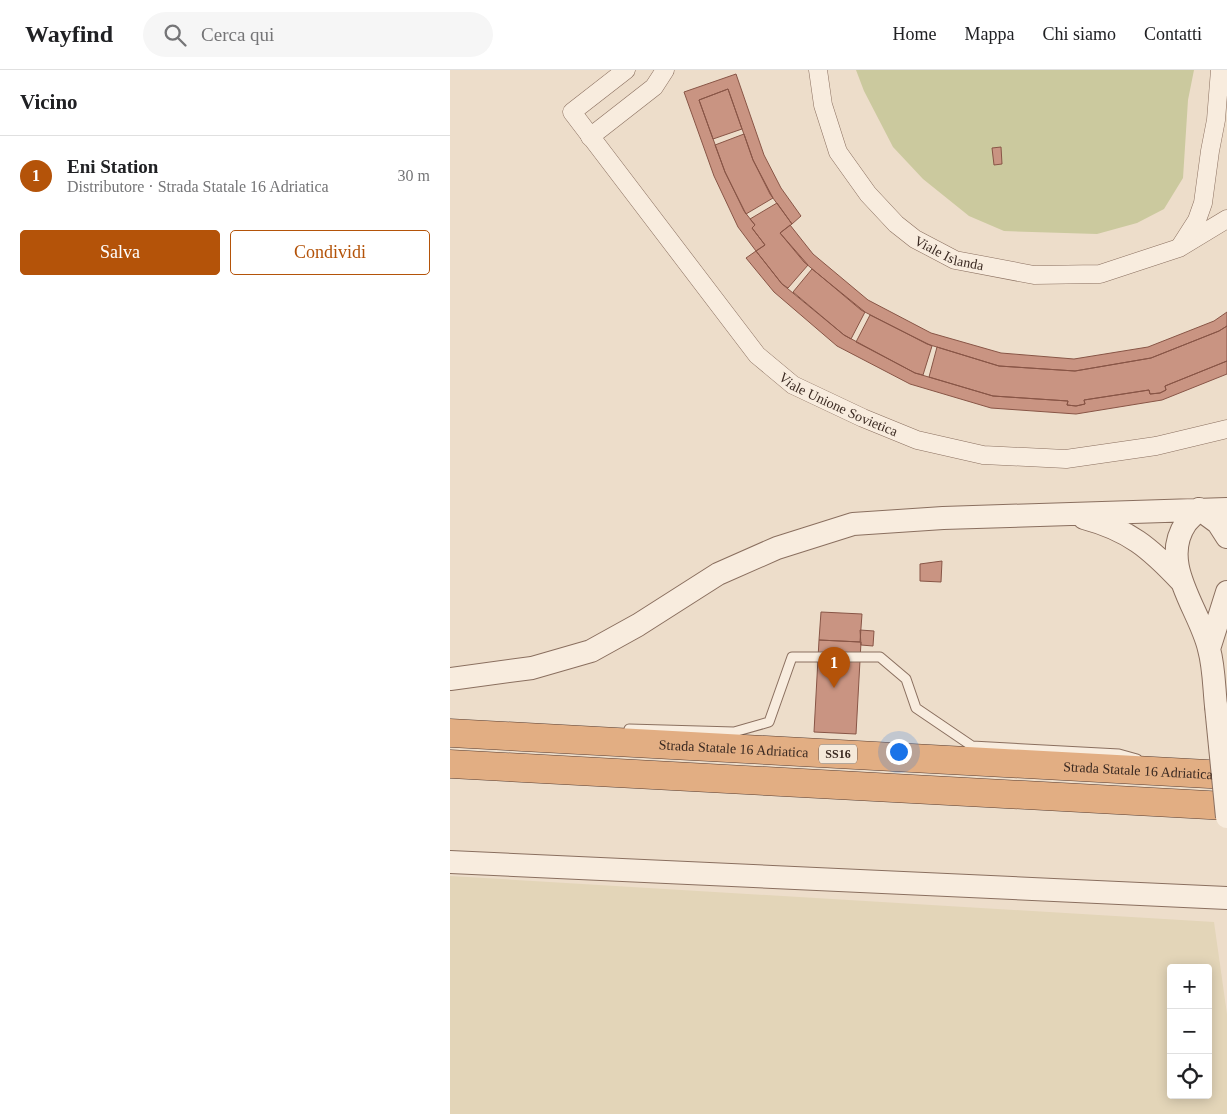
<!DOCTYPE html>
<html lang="it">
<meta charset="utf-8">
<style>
body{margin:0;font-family:"Times New Roman",serif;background:#f6f6f6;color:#202124}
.controls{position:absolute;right:15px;bottom:15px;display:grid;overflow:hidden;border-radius:5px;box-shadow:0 2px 12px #0003}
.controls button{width:45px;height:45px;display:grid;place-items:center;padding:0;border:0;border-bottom:1px solid #e0e0e0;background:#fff;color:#202124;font:25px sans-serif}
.you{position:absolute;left:448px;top:681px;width:18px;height:18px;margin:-12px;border:4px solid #fff;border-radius:50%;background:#1a73e8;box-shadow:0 0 0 8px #1a73e833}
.badge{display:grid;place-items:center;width:32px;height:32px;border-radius:50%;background:#b45309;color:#fff;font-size:16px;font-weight:700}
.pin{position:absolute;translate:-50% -41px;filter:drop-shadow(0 1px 2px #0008)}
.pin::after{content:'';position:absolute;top:26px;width:18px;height:15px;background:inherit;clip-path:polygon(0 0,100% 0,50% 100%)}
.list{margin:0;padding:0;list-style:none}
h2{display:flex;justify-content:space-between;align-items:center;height:65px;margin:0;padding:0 20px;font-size:21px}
h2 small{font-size:16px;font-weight:400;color:#757577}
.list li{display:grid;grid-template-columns:32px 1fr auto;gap:15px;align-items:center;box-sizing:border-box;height:80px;padding:0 20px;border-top:1px solid #e0e0e0}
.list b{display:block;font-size:19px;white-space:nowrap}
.list p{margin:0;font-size:16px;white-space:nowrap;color:#757577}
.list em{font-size:16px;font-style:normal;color:#757577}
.actions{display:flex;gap:10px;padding:15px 20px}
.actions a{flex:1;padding:11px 0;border:1px solid #b45309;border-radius:5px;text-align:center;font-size:18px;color:#b45309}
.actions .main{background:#b45309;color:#fff}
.icon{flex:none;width:28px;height:28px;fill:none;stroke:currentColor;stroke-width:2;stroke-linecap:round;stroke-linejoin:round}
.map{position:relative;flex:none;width:777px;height:1044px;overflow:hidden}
header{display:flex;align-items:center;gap:30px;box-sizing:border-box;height:70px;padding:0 25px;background:#fff;border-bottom:1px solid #e0e0e0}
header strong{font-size:24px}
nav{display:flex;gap:28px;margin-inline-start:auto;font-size:18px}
.search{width:350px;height:45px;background:#f6f6f6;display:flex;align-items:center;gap:12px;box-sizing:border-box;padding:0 18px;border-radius:28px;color:#757577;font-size:19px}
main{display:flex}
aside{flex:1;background:#fff}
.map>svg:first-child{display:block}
.farmland{fill:#e3d5b8;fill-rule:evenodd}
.green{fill:#cbc99e}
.building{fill:#c99482;stroke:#885546}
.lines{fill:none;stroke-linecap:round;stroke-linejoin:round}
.service-casing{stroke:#8a6f5f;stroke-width:11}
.minor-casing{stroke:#8a6f5f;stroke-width:19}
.tertiary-casing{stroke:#8a6f5f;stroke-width:24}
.trunk-casing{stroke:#583e33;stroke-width:29}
.service{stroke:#f8ecde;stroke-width:9}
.minor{stroke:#f8ecde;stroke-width:18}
.tertiary{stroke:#f8ecde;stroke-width:22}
.trunk{stroke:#e2ae83;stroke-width:28}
.tertiary-bridge-casing{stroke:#8a6f5f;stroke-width:24;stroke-linecap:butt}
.tertiary-bridge{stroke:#f8ecde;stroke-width:22}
.labels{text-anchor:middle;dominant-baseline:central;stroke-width:5;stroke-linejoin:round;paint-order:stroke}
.shield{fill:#f5e9da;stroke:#736359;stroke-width:1}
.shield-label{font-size:12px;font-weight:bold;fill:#3b2a22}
.street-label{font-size:14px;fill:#3b2a22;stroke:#f5e9da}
</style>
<header>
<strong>Wayfind</strong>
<div class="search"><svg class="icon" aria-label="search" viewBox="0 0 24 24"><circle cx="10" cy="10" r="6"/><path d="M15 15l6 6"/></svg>Cerca qui</div>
<nav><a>Home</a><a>Mappa</a><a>Chi siamo</a><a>Contatti</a></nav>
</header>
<main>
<aside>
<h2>Vicino<small></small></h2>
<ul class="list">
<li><span class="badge">1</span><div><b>Eni Station</b><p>Distributore · Strada Statale 16 Adriatica</p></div><em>30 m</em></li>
</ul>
<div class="actions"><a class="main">Salva</a><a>Condividi</a></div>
</aside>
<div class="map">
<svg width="777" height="1044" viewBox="0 0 777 1044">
<rect width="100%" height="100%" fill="#edddca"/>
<!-- farmland -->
<path class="farmland" d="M0,806L764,852L777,944V1044H0ZM721,898H758V1025H721Z"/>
<!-- green -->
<path class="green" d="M406,0H744L738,30L733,108L714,139L687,153L647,164L554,161L519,146L473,109L443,77L414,21Z"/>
<!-- building -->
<path class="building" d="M286,4L314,85L331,118L351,146L342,154L320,124L303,90L278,19L249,30L275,102L294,141L305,155L302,158L315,175L306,181L288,157L264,106L234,22Z
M278,19L292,59L263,69L249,30Z
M294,64L303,90L323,128L296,144L275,102L265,75Z
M551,77L552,94L544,95L542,78Z
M327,133L342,154L330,163L358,195L338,218L332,214L306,181L315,175L302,158L305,155L300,149Z
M340,155L363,184L418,230L481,263L551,283L624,289L698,277L764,251L777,242V256L769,261L701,288L625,301L549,296L477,274L411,240L354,192L330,163Z
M306,181L332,214L394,265L465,303L543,326L618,331L617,335L626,336L635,334L634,330L699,320L700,324L710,323L716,320L715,316L777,291V304L712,330L626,344L541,338L460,314L387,276L324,222L296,188Z
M362,199L415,242L401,269L394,265L343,222Z
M420,245L482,276L473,305L465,303L406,272Z
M777,256V291L715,316L716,320L710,323L700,324L699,320L634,330L635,334L626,336L617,335L618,331L543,326L479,307L487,277L549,296L625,301L701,288L769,261Z
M492,491L491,512L470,511V494Z
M371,542L412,544L410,572L369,570Z
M410,560L424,561L423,576L411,575Z
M369,570L411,572L406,664L364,662Z"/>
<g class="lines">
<!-- service casing -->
<g class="service-casing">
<path id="service" d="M179,659L284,662L319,652L342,587H430L456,609L466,638L522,676L669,684L687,689"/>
</g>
<!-- minor casing -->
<g class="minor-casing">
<g id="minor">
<path id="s1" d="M176,0L122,42L307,285L343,315L413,348L467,370L533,385L616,389L706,376L777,359"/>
<path id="s2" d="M368,0L373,35L388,82L418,124L446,154L465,169L505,190L584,205L650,204L729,178L777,149"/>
<path d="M140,67L204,17L215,0"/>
<path d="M731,175L747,150L753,133L760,81L766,50L770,0"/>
</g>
</g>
<!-- tertiary casing -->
<g class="tertiary-casing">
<path id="tertiary" d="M749,439C745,444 740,448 736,453C708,494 750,539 759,579C764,597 764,617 766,636
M749,439L768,453L777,467
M634,448C679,460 700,478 731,511
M759,579L777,522
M0,609L82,598L141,581L188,555L268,504L327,478L403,454L493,448L777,439
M0,792L777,828"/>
</g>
<!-- trunk casing -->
<g class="trunk-casing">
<g id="trunk">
<path id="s3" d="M0,663L777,705"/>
<path d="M0,694L777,736"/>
</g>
</g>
<!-- service -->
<use href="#service" class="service"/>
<!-- minor -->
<use href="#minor" class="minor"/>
<!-- tertiary -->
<use href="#tertiary" class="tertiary"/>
<!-- trunk -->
<use href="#trunk" class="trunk"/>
<!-- tertiary-bridge casing -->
<g class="tertiary-bridge-casing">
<path id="tertiary-bridge" d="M766,636L777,747"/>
</g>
<!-- tertiary-bridge -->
<use href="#tertiary-bridge" class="tertiary-bridge"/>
</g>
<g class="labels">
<!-- shield labels -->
<rect class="shield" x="369" y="674.5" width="38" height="19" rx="4"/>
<g class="shield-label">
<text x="388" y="684">SS16</text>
</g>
<!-- street labels -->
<g class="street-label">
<text stroke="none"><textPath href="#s2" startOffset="239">Viale Islanda</textPath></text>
<text stroke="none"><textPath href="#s1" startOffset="470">Viale Unione Sovietica</textPath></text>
<text stroke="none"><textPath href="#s3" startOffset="284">Strada Statale 16 Adriatica</textPath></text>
<text stroke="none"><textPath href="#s3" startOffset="689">Strada Statale 16 Adriatica</textPath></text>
</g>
</g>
</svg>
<div class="controls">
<button>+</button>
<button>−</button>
<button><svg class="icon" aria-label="locate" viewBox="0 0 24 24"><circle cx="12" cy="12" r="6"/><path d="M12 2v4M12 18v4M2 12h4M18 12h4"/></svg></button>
</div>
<div class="you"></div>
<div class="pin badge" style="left:384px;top:618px">1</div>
</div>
</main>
